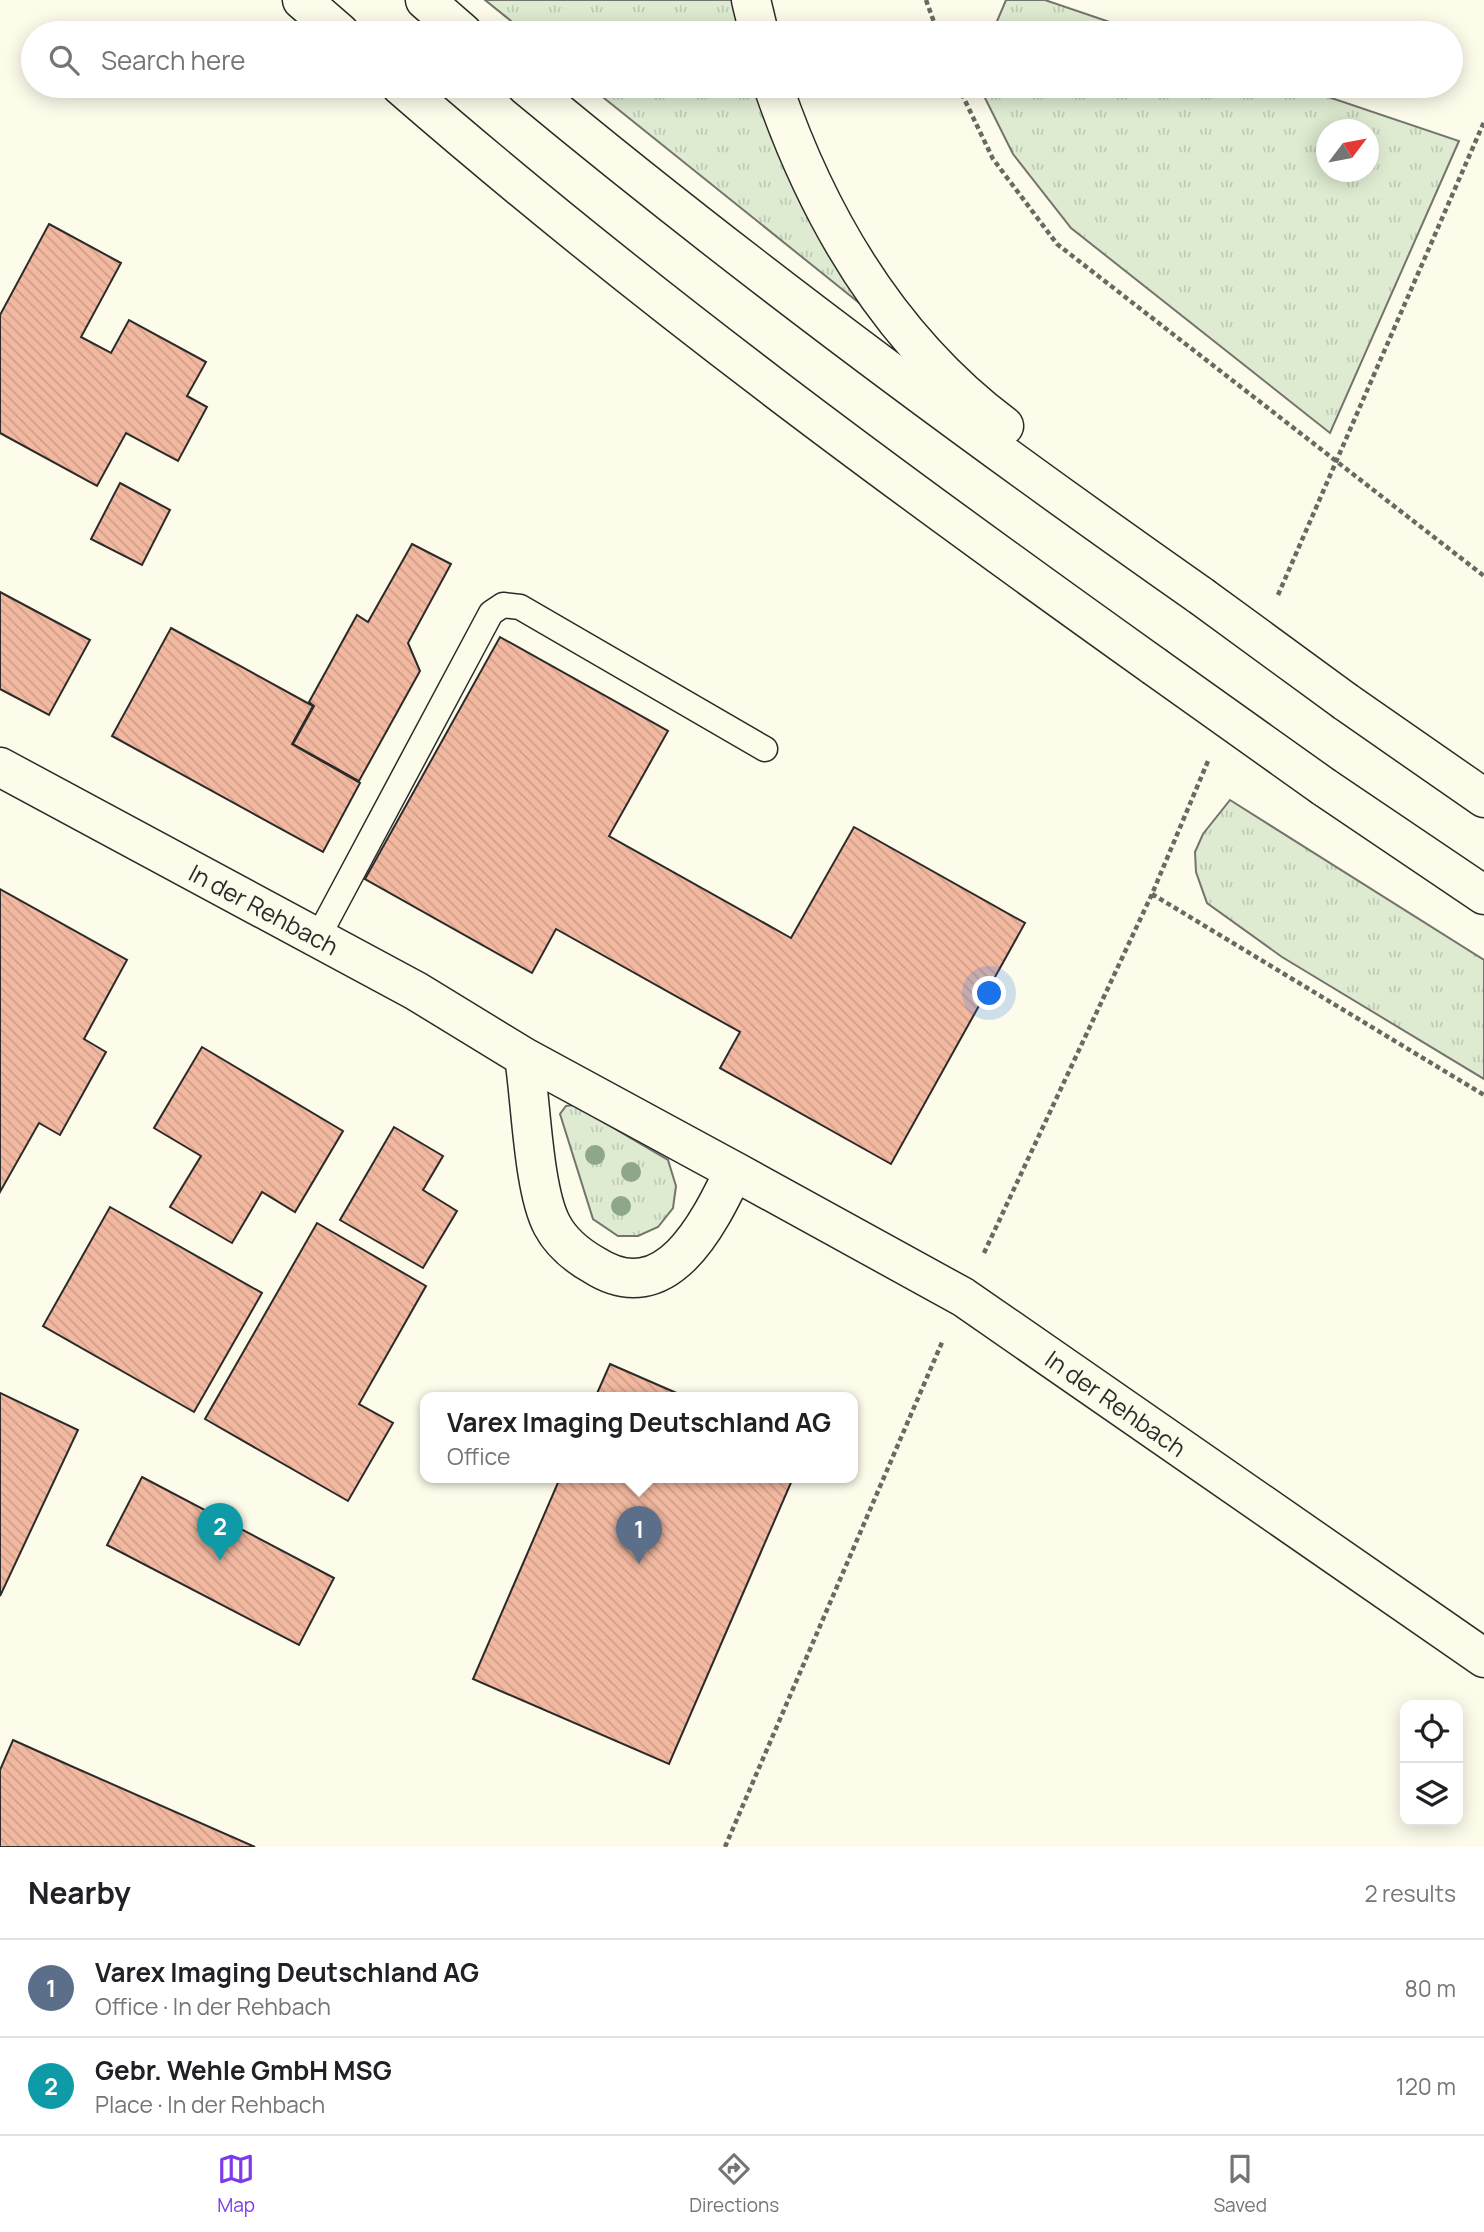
<!DOCTYPE html>
<meta charset="utf-8">
<style>
body{margin:0;font-family:Manrope,sans-serif;background:#f6f6f6;color:#202124}
.controls{position:absolute;right:21px;bottom:21px;display:grid;overflow:hidden;border-radius:14px;box-shadow:0 4px 18px #0003}
.controls button{width:63px;height:63px;display:grid;place-items:center;padding:0;border:0;border-bottom:2px solid #e0e0e0;background:#fff;color:#202124;font:35px sans-serif}
.compass{position:absolute;left:1316px;top:119px;width:63px;height:63px;border-radius:50%;background:#fff;box-shadow:0 4px 18px #0003;rotate:58deg}
.you{position:absolute;left:990px;top:994px;width:24px;height:24px;margin:-18px;border:5px solid #fff;border-radius:50%;background:#1a73e8;box-shadow:0 0 0 10px #1a73e833}
.badge{display:grid;place-items:center;width:46px;height:46px;border-radius:50%;background:#7c3aed;color:#fff;font-size:23px;font-weight:700}
.pin{position:absolute;translate:-50% -58px;filter:drop-shadow(0 2px 4px #0008)}
.pin::after{content:'';position:absolute;top:37px;width:24px;height:21px;background:inherit;clip-path:polygon(0 0,100% 0,50% 100%)}
.popup{position:absolute;left:420px;top:1392px;width:438px;height:91px;box-sizing:border-box;display:grid;place-content:center;border-radius:14px;background:#fff;filter:drop-shadow(0 2px 5px #0005);font-size:23px;white-space:nowrap;color:#757577}
.popup b{font-size:26px;color:#202124}
.popup::after{content:'';position:absolute;left:50%;top:100%;margin-left:-14px;border:14px solid transparent;border-top-color:#fff}
.list{margin:0;padding:0;list-style:none}
h2{display:flex;justify-content:space-between;align-items:center;height:91px;margin:0;padding:0 28px;font-size:30px}
h2 small{font-size:23px;font-weight:400;color:#757577}
.list li{display:grid;grid-template-columns:46px 1fr auto;gap:21px;align-items:center;box-sizing:border-box;height:98px;padding:0 28px;border-top:2px solid #e0e0e0}
.list b{display:block;font-size:26px;white-space:nowrap}
.list p{margin:0;font-size:23px;white-space:nowrap;color:#757577}
.list em{font-size:23px;font-style:normal;color:#757577}
.icon{flex:none;width:38px;height:38px;fill:none;stroke:currentColor;stroke-width:2;stroke-linecap:round;stroke-linejoin:round}
.map{position:relative;flex:none;width:1484px;height:1847px;overflow:hidden}
.search{position:absolute;background:#fff;box-shadow:0 4px 18px #0003;left:21px;right:21px;top:21px;height:77px;display:flex;align-items:center;gap:18px;box-sizing:border-box;padding:0 24px;border-radius:38px;color:#757577;font-size:26px}
.sheet{height:287px;background:#fff}
nav{display:flex;justify-content:space-around;align-items:center;box-sizing:border-box;height:98px;border-top:2px solid #e0e0e0;background:#fff;font-size:19px;color:#757577}
nav a{display:grid;justify-items:center;gap:4px}
nav .on{color:#7c3aed}
.map>svg:first-child{display:block}
.grass{fill:url(#grass-tufts);stroke:#74746e;stroke-width:2;fill-rule:evenodd}
.building{fill:url(#building-back-hatch);stroke:#2b2b2b;stroke-width:2}
.lines{fill:none;stroke-linecap:round;stroke-linejoin:round}
.service-casing{stroke:#2b2b2b;stroke-width:27}
.minor-casing{stroke:#2b2b2b;stroke-width:41}
.trunk-casing{stroke:#2b2b2b;stroke-width:41}
.path{stroke:#6a6964;stroke-width:4.5;stroke-dasharray:5 3.5;stroke-linecap:butt}
.service{stroke:#fdfbea;stroke-width:24}
.minor{stroke:#fdfbea;stroke-width:38}
.trunk{stroke:#fdfbea;stroke-width:38}
.trunk-bridge-casing{stroke:#2b2b2b;stroke-width:41;stroke-linecap:butt}
.trunk-bridge{stroke:#fdfbea;stroke-width:38}
.tree{fill:#8ea78a}
.labels{text-anchor:middle;dominant-baseline:central;stroke-width:5;stroke-linejoin:round;paint-order:stroke}
.street-label{font-size:24px;fill:#2b2b2b;stroke:#fdfbea}
</style>
<div class="map">
<svg width="1484" height="1847" viewBox="0 0 1484 1847">
<defs>
<pattern id="grass-tufts" width="24" height="20" patternUnits="userSpaceOnUse" patternTransform="scale(1.75)"><rect width="24" height="20" fill="#deebd1"/><path d="M3 7l-1-3M5 7V3M7 7l1-3M15 17l-1-3M17 17v-4M19 17l1-3" fill="none" stroke="#bfcab4"/></pattern>
<pattern id="building-back-hatch" width="6" height="6" patternUnits="userSpaceOnUse" patternTransform="scale(1.75)"><rect width="6" height="6" fill="#f2b8a0"/><path d="M-1 5l2 2M0 0l6 6M5-1l2 2" fill="none" stroke="#d09e8a"/></pattern>
</defs>
<rect width="100%" height="100%" fill="#fdfbea"/>
<!-- grass -->
<path class="grass" d="M485,0H736L743,33H526Z
M1006,0H1045L1142,33H992Z
M589,86H759L863,306Z
M979,86H1296L1459,141L1330,433L1071,228L1013,154ZM1326,130H1368V172H1326Z
M1230,800L1484,960V1079L1282,957L1207,903L1196,872L1195,852L1203,834Z
M574,1105L668,1160L676,1186L673,1208L658,1227L638,1236H618L593,1219L560,1114L566,1106Z"/>
<!-- building -->
<path class="building" d="M49,224L121,263L81,337L111,353L129,320L206,362L187,396L207,407L178,461L126,433L97,486L0,433V315Z
M120,483L170,510L142,565L91,539Z
M412,544L451,564L408,643L420,671L359,781L293,744L314,706L309,702L357,615L368,622Z
M0,592L90,640L49,715L0,689Z
M171,628L313,706L292,744L360,783L323,852L112,736Z
M500,637L668,731L609,836L791,938L854,827L1025,923L891,1164L720,1068L740,1032L556,929L532,973L365,879Z
M0,889L127,960L84,1039L106,1052L60,1135L39,1123L0,1192Z
M202,1047L343,1131L295,1212L262,1192L232,1243L170,1207L201,1156L154,1128Z
M394,1127L443,1156L423,1190L457,1211L423,1268L340,1220Z
M110,1207L262,1293L194,1412L43,1326Z
M317,1223L426,1286L359,1404L393,1423L348,1501L205,1419Z
M610,1364L688,1398H595Z
M0,1393L78,1430L0,1596Z
M142,1477L334,1578L299,1645L107,1545Z
M560,1478H793L669,1764L473,1679Z
M13,1740L71,1766L255,1847H0V1770Z"/>
<g class="lines">
<!-- service casing -->
<g class="service-casing">
<path id="service" d="M318,937L491,613L503,605L520,607L765,749"/>
</g>
<!-- minor casing -->
<g class="minor-casing">
<path id="minor" d="M0,767L416,991L524,1057L734,1171C708,1225 666,1311 594,1265C578,1256 561,1242 552,1225C533,1190 531,1100 524,1057
M734,1171L963,1297L1484,1658"/>
</g>
<!-- trunk casing -->
<g class="trunk-casing">
<path id="trunk" d="M302,0L340,33
M425,0L463,33
M751,0L759,33
M401,86C640,294 896,482 1154,666
M526,86C743,266 970,434 1201,596
M773,86C818,218 891,341 1004,426
M1346,702L1484,798
M1324,787L1484,895"/>
</g>
<!-- path -->
<path class="path" d="M926,0L938,33
M958,86L993,159L1057,244L1484,576
M1278,595L1484,122
M1152,894L1484,1095
M984,1253L1152,894L1208,761
M725,1847L943,1340"/>
<!-- service -->
<use href="#service" class="service"/>
<!-- minor -->
<use href="#minor" class="minor"/>
<!-- trunk -->
<use href="#trunk" class="trunk"/>
<!-- trunk-bridge casing -->
<g class="trunk-bridge-casing">
<path id="trunk-bridge" d="M1201,596L1346,702
M1154,666L1324,787"/>
</g>
<!-- trunk-bridge -->
<use href="#trunk-bridge" class="trunk-bridge"/>
</g>
<!-- trees -->
<g class="tree">
<circle cx="595" cy="1155" r="10"/>
<circle cx="631" cy="1172" r="10"/>
<circle cx="621" cy="1206" r="10"/>
</g>
<g class="labels">
<!-- street labels -->
<g class="street-label">
<text transform="translate(264 909) rotate(28)">In der Rehbach</text>
<text transform="translate(1116 1403) rotate(35)">In der Rehbach</text>
</g>
</g>
</svg>
<div class="controls">
<button><svg class="icon" aria-label="locate" viewBox="0 0 24 24"><circle cx="12" cy="12" r="6"/><path d="M12 2v4M12 18v4M2 12h4M18 12h4"/></svg></button>
<button><svg class="icon" aria-label="layers" viewBox="0 0 24 24"><path d="M12 4l9 5-9 5-9-5zM3 14l9 5 9-5"/></svg></button>
</div>
<svg class="compass" viewBox="-18 -18 36 36"><path d="M0-13l5 13h-10z" fill="#e53935"/><path d="M0 13l5-13h-10z" fill="#757577"/></svg>
<div class="you"></div>
<div class="pin badge" style="left:639px;top:1564px;background:#5c6f8a">1</div>
<div class="popup"><b>Varex Imaging Deutschland AG</b>Office</div>
<div class="pin badge" style="left:220px;top:1561px;background:#0f9aa8">2</div>
<div class="search"><svg class="icon" aria-label="search" viewBox="0 0 24 24"><circle cx="10" cy="10" r="6"/><path d="M15 15l6 6"/></svg>Search here</div>
</div>
<section class="sheet">
<h2>Nearby<small>2 results</small></h2>
<ul class="list">
<li><span class="badge" style="background:#5c6f8a">1</span><div><b>Varex Imaging Deutschland AG</b><p>Office · In der Rehbach</p></div><em>80 m</em></li>
<li><span class="badge" style="background:#0f9aa8">2</span><div><b>Gebr. Wehle GmbH MSG</b><p>Place · In der Rehbach</p></div><em>120 m</em></li>
</ul>
</section>
<nav>
<a class="on"><svg class="icon" aria-label="map" viewBox="0 0 24 24"><path d="M3 6l6-2 6 2 6-2v14l-6 2-6-2-6 2zM9 4v14M15 6v14"/></svg>Map</a>
<a><svg class="icon" aria-label="directions" viewBox="0 0 24 24"><path d="M12 3l9 9-9 9-9-9zM9 14v-3h6M13 9l2 2-2 2"/></svg>Directions</a>
<a><svg class="icon" aria-label="saved" viewBox="0 0 24 24"><path d="M7 4h10v16l-5-4-5 4z"/></svg>Saved</a>
</nav>
